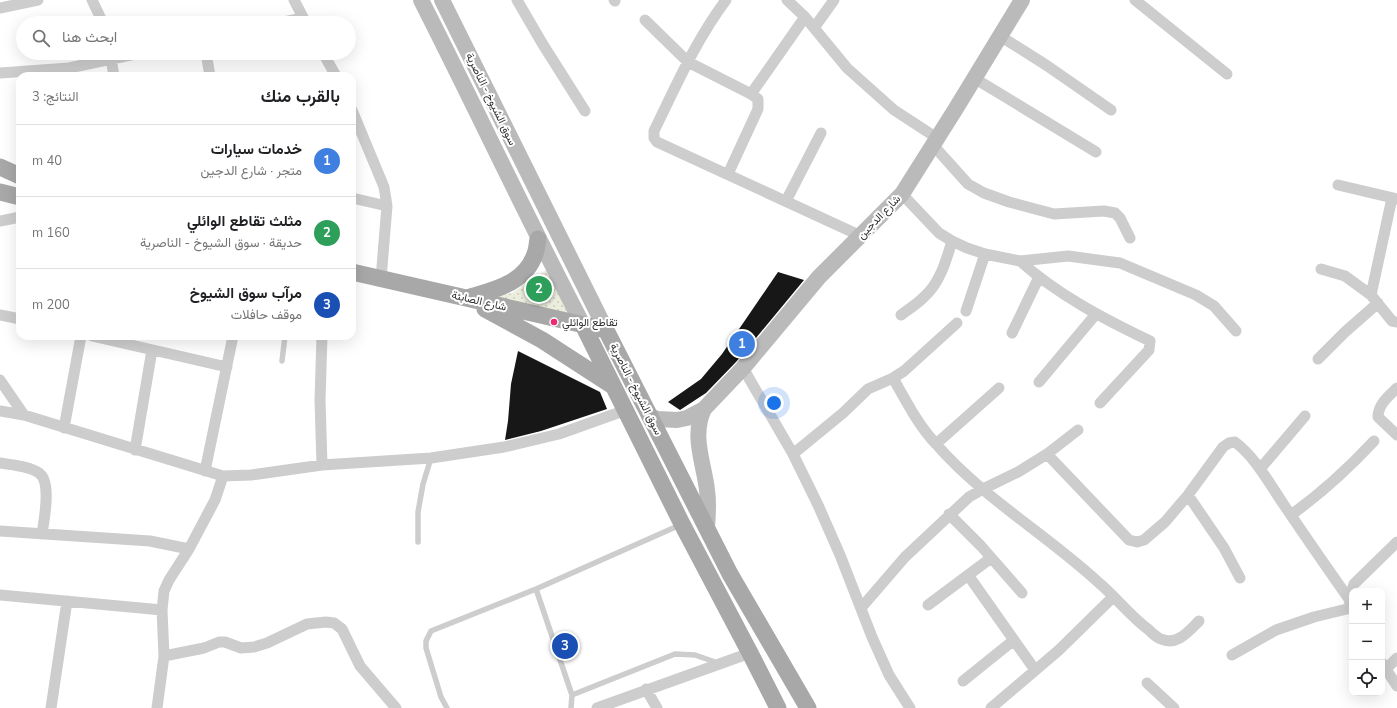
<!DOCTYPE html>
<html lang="ar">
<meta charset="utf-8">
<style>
body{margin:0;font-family:"Nunito Sans",Vazirmatn,sans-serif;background:#f2f2f2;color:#202124;direction:rtl}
.controls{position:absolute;right:12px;bottom:12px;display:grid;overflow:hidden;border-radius:8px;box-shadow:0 4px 16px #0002}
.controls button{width:36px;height:36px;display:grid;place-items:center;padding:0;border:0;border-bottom:1px solid #e0e0e0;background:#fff;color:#202124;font:20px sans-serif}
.you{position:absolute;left:774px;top:403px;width:14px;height:14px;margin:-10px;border:3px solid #fff;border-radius:50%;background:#1a73e8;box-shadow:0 0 0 6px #1a73e833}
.badge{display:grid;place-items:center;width:26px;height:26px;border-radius:50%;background:#0f766e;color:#fff;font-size:13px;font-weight:700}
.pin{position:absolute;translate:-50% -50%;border:2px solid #fff;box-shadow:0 1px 4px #0006}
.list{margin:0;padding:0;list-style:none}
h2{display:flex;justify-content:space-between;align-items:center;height:52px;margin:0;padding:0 16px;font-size:17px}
h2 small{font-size:13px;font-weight:400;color:#757577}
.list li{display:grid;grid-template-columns:26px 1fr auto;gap:12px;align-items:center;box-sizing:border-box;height:72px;padding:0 16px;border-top:1px solid #e0e0e0}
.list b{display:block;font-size:15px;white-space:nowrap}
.list p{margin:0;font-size:13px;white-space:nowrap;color:#757577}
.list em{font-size:13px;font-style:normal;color:#757577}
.icon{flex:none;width:22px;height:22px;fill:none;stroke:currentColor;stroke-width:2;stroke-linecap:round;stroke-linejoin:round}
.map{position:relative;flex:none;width:1397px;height:708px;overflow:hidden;direction:ltr}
.search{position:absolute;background:#fff;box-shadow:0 4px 16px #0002;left:16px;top:16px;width:340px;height:44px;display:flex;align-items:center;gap:10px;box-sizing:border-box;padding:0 14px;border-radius:22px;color:#757577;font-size:15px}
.panel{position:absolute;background:#fff;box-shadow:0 4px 16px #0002;left:16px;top:72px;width:340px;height:268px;border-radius:12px;direction:rtl}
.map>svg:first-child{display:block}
.garden{fill:url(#garden-dots)}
.building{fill:#171717}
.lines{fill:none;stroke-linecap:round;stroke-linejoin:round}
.lane{stroke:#cdcdcd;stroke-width:5.5}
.street{stroke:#cdcdcd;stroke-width:11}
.secondary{stroke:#bababa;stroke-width:16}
.primary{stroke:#a8a8a8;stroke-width:17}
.poi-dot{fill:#ee2a75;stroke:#fff;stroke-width:1.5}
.labels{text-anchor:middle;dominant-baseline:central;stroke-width:4;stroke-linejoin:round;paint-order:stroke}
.street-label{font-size:11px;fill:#303030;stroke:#fff}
.poi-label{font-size:11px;fill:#303030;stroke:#fff;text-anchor:start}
</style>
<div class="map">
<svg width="1397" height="708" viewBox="0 0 1397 708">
<defs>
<pattern id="garden-dots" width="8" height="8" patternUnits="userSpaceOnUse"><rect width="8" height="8" fill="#ebeddd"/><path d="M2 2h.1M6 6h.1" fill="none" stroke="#caccbe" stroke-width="1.8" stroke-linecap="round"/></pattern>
</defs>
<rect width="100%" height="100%" fill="#fff"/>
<!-- garden -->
<path class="garden" d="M549,268L568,314L498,297L500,295L512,293Z"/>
<!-- building -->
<path class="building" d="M778,272L804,280L736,362L706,393L680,410L668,402L701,379L722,354Z
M518,351L600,392L607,409L541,431L505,440L508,421L511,384Z"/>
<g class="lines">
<!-- lane -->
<path class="lane" d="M282,361L285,336
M418,542V512L423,484L431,458
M536,589L572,695L571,708
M572,695L675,654L695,655L718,663
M447,708L441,697L426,648V641L431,631L536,589L680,525"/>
<!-- street -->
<path class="street" d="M92,0L103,23
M294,0L306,23
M517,0L542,43L585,111
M614,0L615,1
M726,0C696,40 676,86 654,131V138L657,142L861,236
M787,0L805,17L847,68L894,110L937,138
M1135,0L1227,74
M0,8L38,0
M645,20L688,62L751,94L758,99V109L728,174
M279,23L303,18
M814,28L834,0
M1000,36L1046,65L1111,110
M110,53L114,76
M206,53L210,76
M323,53L336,76
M0,73L69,68L140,53
M974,78L1096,152
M751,94L805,17
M352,110L384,187L387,206L381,279
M933,145L968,184L984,193L1009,202L1054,214L1104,211L1115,213L1120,218L1130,238
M1338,185L1397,199
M902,194L939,233L952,241L967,248L985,254L1020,261L1068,256L1120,263L1196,295L1214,306L1236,331
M352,198L387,206
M786,201L821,133
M0,221L20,217
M1020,261C1058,295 1104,319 1150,341L1149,350L1100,403
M1321,269L1345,276L1371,295L1392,321L1397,322
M1371,295L1392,198
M966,311L985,254
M0,315L20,319
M901,315C909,309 917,304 924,297C940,283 946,261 952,241
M1012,333L1039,277
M92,336L227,367
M322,336L320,400L322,465
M1318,359L1345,332L1378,303
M743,368L793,454L818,505L840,555L872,637L889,675L910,708
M893,378C906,401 918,425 936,444C983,498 1046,534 1098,582C1116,597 1130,616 1149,630C1152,633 1157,638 1161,639C1177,646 1188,632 1199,621
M0,380L24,415
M1039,382L1096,314
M1397,388C1389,396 1378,404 1378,417L1397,435
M0,411L24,415L223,476L251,475L322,465L431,458L504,447L559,434L626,410
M64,428L81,336
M936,444L999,388
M135,450L152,350
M793,454L843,413L868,389L893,378L904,371L957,323
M1047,454L1129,540L1137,542L1144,540L1165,522L1188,495L1223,447L1229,443L1235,442C1256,458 1269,483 1284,505C1305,536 1327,568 1349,599
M0,463C12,465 29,466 39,473C52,482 44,520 42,534
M1260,469L1305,416
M205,471L233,336
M1188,495L1224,548L1240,578
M949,514L981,546L1022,593
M1291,515C1323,492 1347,470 1374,441
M0,531L150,541L189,549
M968,575L1035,670
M0,595L162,610
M1350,604L1349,599L1354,584L1397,542
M928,605L991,558
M861,608L905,557L969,497L983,489L1018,472L1047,454L1078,430
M1232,655L1276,630L1314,617L1351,608
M164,656L204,648L219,642H225L241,648L254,647L267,643L307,624L326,622L334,623L342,629L360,666L396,708
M1382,663L1397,686
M1386,669L1397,658
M963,681L1014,640
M1147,683L1174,708
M646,689L657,708
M51,708L67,601
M157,708L164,656L162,610L164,591L169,580L189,549L215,500L223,476
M597,708L750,653
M991,708L1059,650L1113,597"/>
<!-- secondary -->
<path class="secondary" d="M421,0C476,108 527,218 583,325
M442,0L606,330
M704,409C691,436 704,463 707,490C709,503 708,515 707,527
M649,416L658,419L677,420L687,418L704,409L743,368L819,277L902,194L955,110L1022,0"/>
<!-- primary -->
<path class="primary" d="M0,167L20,176
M0,192L20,197
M352,272L606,330L730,574L808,708
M467,298C493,290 525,284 535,254C537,249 537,244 538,239
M485,309L542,340L613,386
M583,325L682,524L750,653L778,708"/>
</g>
<!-- markers -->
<circle class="poi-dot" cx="554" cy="322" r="4"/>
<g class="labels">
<!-- street labels -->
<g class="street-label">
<text transform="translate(491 99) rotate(64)">سوق الشيوخ - الناصرية</text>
<text transform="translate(879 217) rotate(-46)">شارع الدجين</text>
<text transform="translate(479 301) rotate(13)">شارع الصابئة</text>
<text transform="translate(636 389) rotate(63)">سوق الشيوخ - الناصرية</text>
</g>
<!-- poi labels -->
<g class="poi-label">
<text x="562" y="322">تقاطع الوائلي</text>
</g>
</g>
</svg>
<div class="controls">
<button>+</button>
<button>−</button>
<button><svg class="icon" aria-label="locate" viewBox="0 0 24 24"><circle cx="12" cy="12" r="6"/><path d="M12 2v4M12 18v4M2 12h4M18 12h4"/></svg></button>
</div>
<div class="you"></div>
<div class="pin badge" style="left:742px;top:344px;background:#3f7fe0">1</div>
<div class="pin badge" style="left:539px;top:289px;background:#2e9e5b">2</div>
<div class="pin badge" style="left:565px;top:646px;background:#1a4fb4">3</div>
<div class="search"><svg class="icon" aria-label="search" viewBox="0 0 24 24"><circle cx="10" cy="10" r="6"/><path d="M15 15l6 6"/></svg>ابحث هنا</div>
<section class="panel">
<h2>بالقرب منك<small>النتائج: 3</small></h2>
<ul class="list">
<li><span class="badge" style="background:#3f7fe0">1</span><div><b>خدمات سيارات</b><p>متجر · شارع الدجين</p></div><em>40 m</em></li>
<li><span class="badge" style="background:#2e9e5b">2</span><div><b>مثلث تقاطع الوائلي</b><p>حديقة · سوق الشيوخ - الناصرية</p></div><em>160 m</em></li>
<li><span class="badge" style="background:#1a4fb4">3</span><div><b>مرآب سوق الشيوخ</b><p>موقف حافلات</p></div><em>200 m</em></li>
</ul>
</section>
</div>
